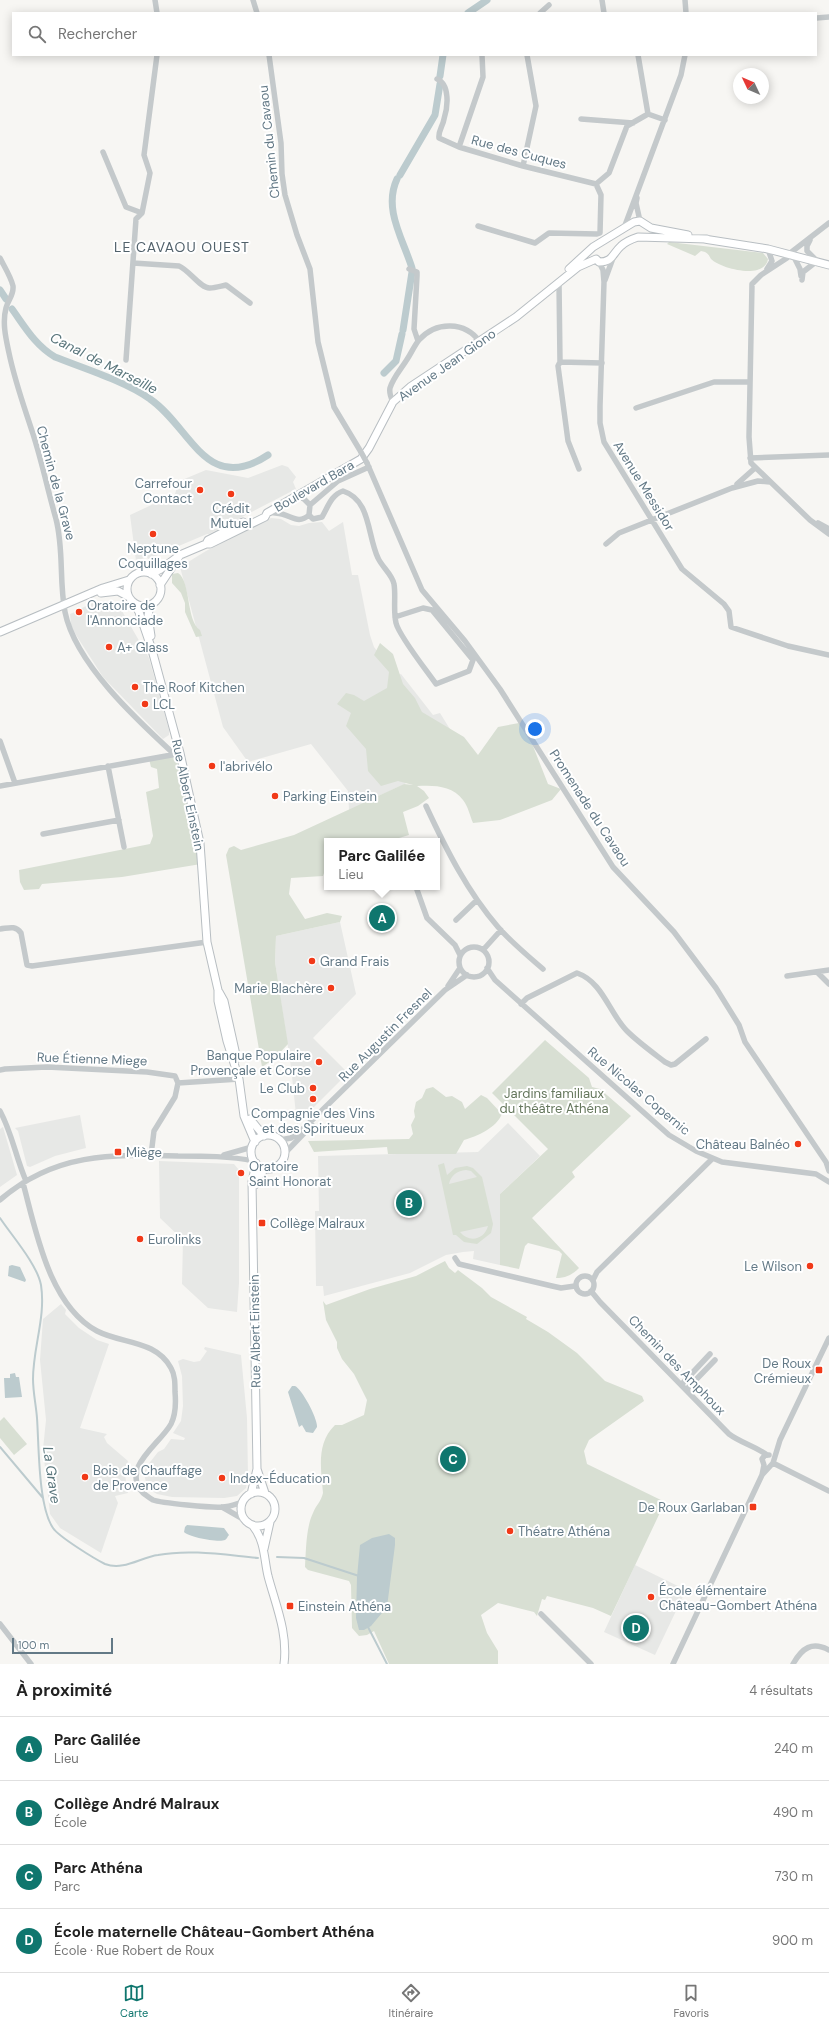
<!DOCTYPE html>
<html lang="fr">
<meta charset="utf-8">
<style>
body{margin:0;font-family:"DM Sans",sans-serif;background:#f2f2f2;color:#222}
.compass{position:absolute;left:733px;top:68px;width:36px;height:36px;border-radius:50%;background:#fff;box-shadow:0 2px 10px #0003;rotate:314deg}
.scale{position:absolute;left:12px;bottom:10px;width:101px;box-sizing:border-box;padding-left:4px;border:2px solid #637986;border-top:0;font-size:11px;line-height:14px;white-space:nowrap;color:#637986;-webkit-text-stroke:3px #fff;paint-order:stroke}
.you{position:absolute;left:535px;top:729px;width:14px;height:14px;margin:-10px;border:3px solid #fff;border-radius:50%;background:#1a73e8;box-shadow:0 0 0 6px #1a73e833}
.badge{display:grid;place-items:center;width:26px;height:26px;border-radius:50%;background:#0f766e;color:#fff;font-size:13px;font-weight:700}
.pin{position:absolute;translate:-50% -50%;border:2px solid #fff;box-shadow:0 1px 4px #0006}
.popup{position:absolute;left:324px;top:838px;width:116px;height:52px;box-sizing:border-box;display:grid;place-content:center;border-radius:0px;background:#fff;filter:drop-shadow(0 1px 3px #0005);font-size:13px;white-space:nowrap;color:#767676}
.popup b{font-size:15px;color:#222}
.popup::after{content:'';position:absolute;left:50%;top:100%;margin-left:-8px;border:8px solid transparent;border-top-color:#fff}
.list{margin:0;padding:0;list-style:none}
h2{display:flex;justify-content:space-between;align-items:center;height:52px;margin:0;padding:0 16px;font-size:17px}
h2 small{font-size:13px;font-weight:400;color:#767676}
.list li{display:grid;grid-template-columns:26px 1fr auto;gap:12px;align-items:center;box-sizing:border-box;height:64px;padding:0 16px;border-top:1px solid #e0e0e0}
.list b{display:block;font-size:15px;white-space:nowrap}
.list p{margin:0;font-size:13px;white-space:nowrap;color:#767676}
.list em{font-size:13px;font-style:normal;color:#767676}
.icon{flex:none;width:22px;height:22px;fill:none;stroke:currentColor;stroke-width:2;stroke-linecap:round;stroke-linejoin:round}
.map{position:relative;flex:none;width:829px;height:1664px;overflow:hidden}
.search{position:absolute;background:#fff;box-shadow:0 2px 10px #0003;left:12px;right:12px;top:12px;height:44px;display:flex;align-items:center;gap:10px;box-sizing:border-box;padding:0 14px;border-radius:0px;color:#767676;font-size:15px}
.sheet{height:308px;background:#fff}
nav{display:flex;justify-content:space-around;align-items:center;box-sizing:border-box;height:56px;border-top:1px solid #e0e0e0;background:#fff;font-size:11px;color:#767676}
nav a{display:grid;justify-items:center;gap:2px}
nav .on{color:#0f766e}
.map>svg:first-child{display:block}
.built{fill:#e7e8e6}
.green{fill:#d8dfd3;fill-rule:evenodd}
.water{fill:#bccbce}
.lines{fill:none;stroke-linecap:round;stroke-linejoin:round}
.stream{stroke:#bccbce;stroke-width:2}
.canal{stroke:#bccbce;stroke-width:7}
.secondary-casing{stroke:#b8bec2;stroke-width:9}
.street{stroke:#c4c9cb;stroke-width:5.5}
.secondary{stroke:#fff;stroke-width:7}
.street-bridge{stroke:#c4c9cb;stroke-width:5.5}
.poi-dot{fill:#f13918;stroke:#fff;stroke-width:1.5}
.labels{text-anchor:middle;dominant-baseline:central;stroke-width:4;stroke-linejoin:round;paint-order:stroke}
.street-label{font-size:13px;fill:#637986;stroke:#fff}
.poi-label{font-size:13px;fill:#637986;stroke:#fff;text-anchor:start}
.park-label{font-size:13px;fill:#66785e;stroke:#fff}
.neighbourhood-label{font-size:14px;letter-spacing:1px;fill:#51616b;stroke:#fff}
.water-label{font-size:14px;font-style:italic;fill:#5a767c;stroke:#fff}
</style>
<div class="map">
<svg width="829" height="1664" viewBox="0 0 829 1664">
<rect width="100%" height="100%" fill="#f7f6f3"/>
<!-- built -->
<path class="built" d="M282,465L288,467L296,477L293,482L296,489L209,534H207L148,559L147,557L136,561L130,515L175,494L178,484L182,480L206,470L248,478Z
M271,518L281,519L291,525L299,526L309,523L322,522L329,531L343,522L352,575H358L370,635L374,647L396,676L401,674L433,715L440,713L466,755L349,810L348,791L311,744L248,762L223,727L180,567L206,551Z
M96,601L97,604L103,601L109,602L108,604L116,606L122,611L149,658L169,730V735L163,739L103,677L76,635L71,625L70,614L75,612L77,615L82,613L80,609Z
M340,922L356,994L313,1038L348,1073L297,1124L291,1067L275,962L276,936Z
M80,1115L86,1148L55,1156L30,1167L27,1166L18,1131L15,1128Z
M508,1123L540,1156L500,1194V1265L473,1259L474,1251L463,1252L446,1255L410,1273L324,1296L323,1286H316L315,1211H319L318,1156L478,1152Z
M3,1127L17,1175L0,1187V1129Z
M159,1161L234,1164L239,1170V1283L237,1312L208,1308L182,1284L183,1240L160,1218Z
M61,1304L66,1310L65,1314L79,1328L97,1340L109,1344L80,1428L107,1434L104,1437L107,1443L128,1461L125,1475L128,1493L115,1496L118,1503L101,1553L60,1528L50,1514L43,1449L46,1420L40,1360L43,1319Z
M205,1347L241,1355L247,1418L248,1476L246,1488L237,1496L224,1498L172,1497L157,1494L150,1490L146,1483L144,1473L147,1466L158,1452L164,1449L171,1439L184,1440L185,1438L173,1433L181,1421L183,1406L182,1376L178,1361L183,1359L194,1362L200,1361L207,1351L204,1349Z
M635,1565L686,1590L655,1655L604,1632Z"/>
<!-- green -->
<path class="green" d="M669,242L763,253L768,259C765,280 721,269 711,259C709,256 709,254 705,252L701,251L695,256L667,244Z
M178,573C191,581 186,621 200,630L202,636L196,637L185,612V603L181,593L172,583V574Z
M380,643L393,654L403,684L415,698L422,712L464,737L478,755L498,727L519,723L533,746L548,784L561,789L552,800L500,820L473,823C470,816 468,806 463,800C452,785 433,785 417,786L424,791L429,798L418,806L403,812L409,835L389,841H327V864L323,876L291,878L289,894L305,919L327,913L342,916L340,922L276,936L275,962L288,1044L274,1059L262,1067L226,855L229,848L234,846L241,850L294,835L404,784L413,785L398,781L381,786L368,771L366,749L346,726L351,713L337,704L346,693L354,695L364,701L387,688L389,672L374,655Z
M180,753L201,864L122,877L42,884L39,889L24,890L20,882L19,870L150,844L153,836L146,792L159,788L157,769L151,767L149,759Z
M545,1040L589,1078L592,1087L600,1089L631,1116L572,1172L575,1177L532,1218L579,1268C572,1275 566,1278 556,1278L562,1254L559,1251L528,1243L525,1246L519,1269L500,1265V1194L548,1149L492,1093Z
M433,1087L446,1097L452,1096L462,1102L465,1109L481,1095L487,1098L502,1114C496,1128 478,1136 464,1140L456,1154H388L387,1147L314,1152L308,1141L409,1139L413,1134L411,1125L415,1117L414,1111L416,1102L422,1098L426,1089Z
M444,1163L447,1175L455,1168L467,1166L473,1168L482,1177L493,1224L491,1233L477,1244L464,1242L456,1235H453L438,1165ZM466,1170L471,1171L477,1177L449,1184C451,1175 457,1171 466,1170ZM488,1226C484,1240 469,1243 460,1232Z
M445,1261L449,1268L455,1273L458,1270L482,1288L491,1297L527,1317L526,1319L548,1332L577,1353L605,1381L642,1396L644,1401L589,1440L584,1451L587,1464L665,1502L611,1616L593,1608L547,1596L545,1600L542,1599L537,1616L534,1612L498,1603L481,1615L487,1633L498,1651V1664H389L374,1631L367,1635L359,1636L352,1628L351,1585L349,1581L308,1570L305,1567C306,1551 306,1527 313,1513C316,1505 321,1502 323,1493C321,1469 316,1443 335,1425H342L364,1415L367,1400L354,1374L342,1359L337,1348V1342L326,1320L323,1301L326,1305L370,1289L416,1276Z
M4,1417L27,1444L14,1455L0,1438V1421Z"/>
<!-- water -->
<path class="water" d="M12,1265L20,1267L26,1280L25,1282L8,1276L9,1266Z
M15,1373L16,1377H19L22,1397L5,1398L4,1378H10V1374Z
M292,1386H295C302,1389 318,1419 317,1427L313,1433L306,1432L302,1425L299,1427L288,1392Z
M187,1525L224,1528L229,1535C227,1537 227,1539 225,1540C219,1543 188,1537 184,1532L185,1527Z
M389,1534L395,1538V1545L387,1607L371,1626L364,1630H359L356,1618L357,1577L360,1545L372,1538Z"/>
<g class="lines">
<!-- stream -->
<path class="stream" d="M0,1218C12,1236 37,1264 41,1285C46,1317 33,1347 33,1379C33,1392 36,1405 37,1418C39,1445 38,1506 53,1528C59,1537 95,1559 105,1564C124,1571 141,1557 158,1555C190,1549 225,1555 258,1558
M0,1447L43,1498
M277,1557L304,1558L359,1576
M368,1627L387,1664"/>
<!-- canal -->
<path class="canal" d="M468,13L487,0
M440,76L443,55
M400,175L435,115L440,84
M397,179C383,209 403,239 412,268
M0,290L6,299
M12,309C25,327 35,345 55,357C83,368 127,382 150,399C191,427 206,496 268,455
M403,330L412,272
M384,373L396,361L402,334"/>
<!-- secondary casing -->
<g class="secondary-casing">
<path id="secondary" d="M704,239L768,249L829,265
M569,269L593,247L634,222L640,221L651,228L688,235
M206,544L208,540L243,522
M127 589a17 17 0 1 1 34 0a17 17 0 1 1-34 0Z
M151,574L161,569L180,555L206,544H210L265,517L267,513L361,459L369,448L393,402L410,387L516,317L578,267L596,259L599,262C613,262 612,254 621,246C626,241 632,239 638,237L707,239
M160,585L180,555
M101,593L118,591L129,597
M133,602L139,612L152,650L180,753L200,843L207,942L218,990V1001L227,1041L239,1079L244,1116L255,1142
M150,605L148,616L151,636
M0,632L103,588L129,580
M219,992L224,1001L236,1055L235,1061
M250,1119L264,1136
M251 1152a17 17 0 1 1 34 0a17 17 0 1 1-34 0Z
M255,1185L257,1178L266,1168
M257,1469L265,1493
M241 1509a17 17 0 1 1 34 0a17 17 0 1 1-34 0Z
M251,1494L257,1469L252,1182L256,1163
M253,1526C265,1541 264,1559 268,1576C276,1606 288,1633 284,1664
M264,1549L270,1522"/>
</g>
<!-- street -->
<path class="street" d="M155,0L157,13
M253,0L257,13
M602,0L604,13
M685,0L686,13
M540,13L549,5
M816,18L829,17
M269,55L281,143L282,174L285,195L297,235L310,269L318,342L334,407L361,452
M482,55L483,77L459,147L523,166L596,184
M638,55L648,114L665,120
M437,79C450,84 448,107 444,119C443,126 438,131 439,138L459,147
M581,119L633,123
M103,152L126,207L142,213
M523,166L536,106L527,55
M637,198L636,203L640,221
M829,223L789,254L787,258L761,275L752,284L749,437L751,463L810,520L829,534
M478,226L535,243L549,233L597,234L600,233L601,195L596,184L609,173L627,126L648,114
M624,228L681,75L685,55
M793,255L800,269L801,276
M0,258C4,266 11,277 13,286C14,295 8,300 6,308C2,323 6,339 9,353C15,382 24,406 33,434C42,462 48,491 56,519C64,550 59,581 65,612C75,663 137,720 174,754
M599,262L603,270L604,282L600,406V423L604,442L682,569L724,604L729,611L731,627L788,646L829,655
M133,263L179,266C189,270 201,289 210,288C215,288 221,286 226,285L250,303
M409,269L417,272V276L414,329L418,341
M767,269L772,261L768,249
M605,280L613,258
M802,280L803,272L817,261L807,251V246L810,240
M559,283L560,362
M126,360L136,219L142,213L150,173L144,155L157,55
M393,402C391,398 389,393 390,388C393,378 401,369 406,361C411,354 414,346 419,340C436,321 465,321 480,342
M636,408L714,382H750
M750,458L829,455
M367,463L422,590L465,641L500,689L613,867L674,932L716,988L739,1025L745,1042L826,1162L829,1171
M579,469L568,441L558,366L560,362L602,363
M737,484L755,468
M310,505L338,481L369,467
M269,512C274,513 278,513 282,514C293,517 299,524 309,515L310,505L304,499L297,496
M309,515L313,519L322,517C328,507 331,495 343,491C371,500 367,535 378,558C382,567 392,574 394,584C396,596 393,610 396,623C399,636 427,671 436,684L469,671L473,660L432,610L423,608L395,617
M818,523L829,529
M606,544L619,533L732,488L758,481L770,482
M0,741L15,783
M108,766L124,847
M0,786L177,754
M426,806C446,849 467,891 498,927C511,942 528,956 543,969
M43,834L119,820
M416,887L427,918L455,945L460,955
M456,920L477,900
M0,929C9,928 15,925 21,933L27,965L32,966L207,942
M459 962a15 15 0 1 1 30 0a15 15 0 1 1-30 0Z
M483,950L501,930
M487,968L495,980L669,1135L696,1151L722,1162L816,1174L829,1182
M818,973L829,984
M787,976L829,970
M448,986L460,968
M521,1004L527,998L577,973C603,982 609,1013 627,1031C638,1042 652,1052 665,1062L671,1065L675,1064L706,1039
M0,1070L5,1069L47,1067L147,1072L175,1076L178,1083
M178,1083L239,1079
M0,1111C12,1133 16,1158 26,1181
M280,1140L291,1138L304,1128L445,990L467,975
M285,1153L312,1125
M151,1155L154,1131L175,1097L178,1083
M224,1155L252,1147
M23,1183C36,1231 49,1305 97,1331C122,1344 156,1340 171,1368C175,1375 175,1383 175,1392C176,1403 176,1414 171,1424C160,1444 120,1468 143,1493C146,1495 149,1498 153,1500C161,1503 213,1508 222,1507C229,1507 236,1504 243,1502
M0,1200C54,1153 111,1154 178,1156C204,1156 230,1156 254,1161
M455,1258L459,1264L552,1286L561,1288L575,1286
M576 1285a9 9 0 1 1 18 0a9 9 0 1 1-18 0Z
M593,1280L597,1272L712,1159
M591,1291L600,1302L729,1434C741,1443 755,1446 767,1455
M681,1385L710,1354
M686,1390L715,1360
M773,1463L829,1491
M762,1475L764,1465L762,1459L765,1455H769
M222,1507L243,1519
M541,1614L591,1664
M0,1624L31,1664
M673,1664L762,1475L773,1463L780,1440L829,1338
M793,1664C802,1648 812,1641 829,1650"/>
<!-- secondary -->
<use href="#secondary" class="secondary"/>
<!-- street-bridge -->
<path class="street-bridge" d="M361,452L367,463"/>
</g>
<!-- markers -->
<g class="poi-dot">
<circle cx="200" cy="490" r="4"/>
<circle cx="231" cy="494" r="4"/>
<circle cx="153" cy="534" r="4"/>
<circle cx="79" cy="612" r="4"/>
<circle cx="109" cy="647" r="4"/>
<circle cx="135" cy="687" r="4"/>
<circle cx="145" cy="704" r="4"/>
<circle cx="212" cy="766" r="4"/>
<circle cx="275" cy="796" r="4"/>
<circle cx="312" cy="961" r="4"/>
<circle cx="331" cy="988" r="4"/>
<circle cx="319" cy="1062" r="4"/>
<circle cx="313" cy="1088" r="4"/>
<circle cx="313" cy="1099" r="4"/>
<circle cx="798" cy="1144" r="4"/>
<rect x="114" y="1148" width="8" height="8" rx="2"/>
<circle cx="241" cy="1173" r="4"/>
<rect x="258" y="1219" width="8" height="8" rx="2"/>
<circle cx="140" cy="1239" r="4"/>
<circle cx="810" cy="1266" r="4"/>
<rect x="815" y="1366" width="8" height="8" rx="2"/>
<circle cx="85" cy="1477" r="4"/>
<circle cx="222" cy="1478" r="4"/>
<rect x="749" y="1503" width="8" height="8" rx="2"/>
<circle cx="510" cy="1531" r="4"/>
<circle cx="651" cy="1597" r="4"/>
<rect x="286" y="1602" width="8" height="8" rx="2"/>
</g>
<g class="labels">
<!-- street labels -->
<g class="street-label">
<text transform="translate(269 142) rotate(-96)">Chemin du Cavaou</text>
<text transform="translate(519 152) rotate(15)">Rue des Cuques</text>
<text transform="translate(447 365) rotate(-35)">Avenue Jean Giono</text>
<text transform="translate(56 483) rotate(75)">Chemin de la Grave</text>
<text transform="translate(314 486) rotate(-30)">Boulevard Bara</text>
<text transform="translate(644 486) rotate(58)">Avenue Messidor</text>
<text transform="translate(188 795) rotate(78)">Rue Albert Einstein</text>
<text transform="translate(590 808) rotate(57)">Promenade du Cavaou</text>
<text transform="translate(385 1035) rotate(-45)">Rue Augustin Fresnel</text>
<text transform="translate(92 1059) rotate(2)">Rue Étienne Miege</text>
<text transform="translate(639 1091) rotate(40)">Rue Nicolas Copernic</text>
<text transform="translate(255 1331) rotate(-91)">Rue Albert Einstein</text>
<text transform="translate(677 1365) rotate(46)">Chemin des Amphoux</text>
</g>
<!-- poi labels -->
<g class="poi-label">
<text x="192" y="483" text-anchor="end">Carrefour<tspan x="192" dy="15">Contact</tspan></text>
<text x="231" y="508" text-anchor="middle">Crédit<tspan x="231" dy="15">Mutuel</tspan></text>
<text x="153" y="548" text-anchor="middle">Neptune<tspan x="153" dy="15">Coquillages</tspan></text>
<text x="87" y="605">Oratoire de<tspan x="87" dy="15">l'Annonciade</tspan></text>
<text x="117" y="647">A+ Glass</text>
<text x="143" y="687">The Roof Kitchen</text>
<text x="153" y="704">LCL</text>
<text x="220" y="766">l'abrivélo</text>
<text x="283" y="796">Parking Einstein</text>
<text x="320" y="961">Grand Frais</text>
<text x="323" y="988" text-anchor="end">Marie Blachère</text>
<text x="311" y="1055" text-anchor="end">Banque Populaire<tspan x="311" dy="15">Provençale et Corse</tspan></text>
<text x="305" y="1088" text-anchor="end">Le Club</text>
<text x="313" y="1113" text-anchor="middle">Compagnie des Vins<tspan x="313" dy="15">et des Spiritueux</tspan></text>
<text x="790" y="1144" text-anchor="end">Château Balnéo</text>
<text x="126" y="1152">Miège</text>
<text x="249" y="1166">Oratoire<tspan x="249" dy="15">Saint Honorat</tspan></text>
<text x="270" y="1223">Collège Malraux</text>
<text x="148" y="1239">Eurolinks</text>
<text x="802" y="1266" text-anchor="end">Le Wilson</text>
<text x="811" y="1363" text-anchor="end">De Roux<tspan x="811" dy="15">Crémieux</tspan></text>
<text x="93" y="1470">Bois de Chauffage<tspan x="93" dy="15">de Provence</tspan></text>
<text x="230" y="1478">Index-Éducation</text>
<text x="745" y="1507" text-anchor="end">De Roux Garlaban</text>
<text x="518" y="1531">Théatre Athéna</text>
<text x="659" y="1590">École élémentaire<tspan x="659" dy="15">Château-Gombert Athéna</tspan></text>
<text x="298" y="1606">Einstein Athéna</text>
</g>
<!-- park labels -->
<g class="park-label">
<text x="554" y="1093">Jardins familiaux<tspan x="554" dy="15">du théâtre Athéna</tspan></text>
</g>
<!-- neighbourhood labels -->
<g class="neighbourhood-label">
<text x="182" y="247">LE CAVAOU OUEST</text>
</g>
<!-- water labels -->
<g class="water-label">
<text transform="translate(104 363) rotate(27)">Canal de Marseille</text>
<text transform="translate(52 1475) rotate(82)">La Grave</text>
</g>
</g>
</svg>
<svg class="compass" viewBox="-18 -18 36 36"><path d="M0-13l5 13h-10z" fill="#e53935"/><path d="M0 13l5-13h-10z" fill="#767676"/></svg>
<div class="scale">100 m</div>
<div class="you"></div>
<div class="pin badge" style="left:382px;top:918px">A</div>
<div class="popup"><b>Parc Galilée</b>Lieu</div>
<div class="pin badge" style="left:409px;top:1203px">B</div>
<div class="pin badge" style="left:453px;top:1459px">C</div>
<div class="pin badge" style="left:636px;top:1628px">D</div>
<div class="search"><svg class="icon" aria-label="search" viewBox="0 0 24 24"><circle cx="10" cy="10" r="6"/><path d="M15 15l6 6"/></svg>Rechercher</div>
</div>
<section class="sheet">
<h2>À proximité<small>4 résultats</small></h2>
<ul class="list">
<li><span class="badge">A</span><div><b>Parc Galilée</b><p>Lieu</p></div><em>240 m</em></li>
<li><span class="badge">B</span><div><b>Collège André Malraux</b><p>École</p></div><em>490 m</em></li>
<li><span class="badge">C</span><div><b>Parc Athéna</b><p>Parc</p></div><em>730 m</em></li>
<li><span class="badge">D</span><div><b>École maternelle Château-Gombert Athéna</b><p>École · Rue Robert de Roux</p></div><em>900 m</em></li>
</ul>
</section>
<nav>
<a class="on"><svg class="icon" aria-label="map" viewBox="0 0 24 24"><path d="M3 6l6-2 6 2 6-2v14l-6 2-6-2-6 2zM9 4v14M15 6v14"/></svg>Carte</a>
<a><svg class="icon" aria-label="directions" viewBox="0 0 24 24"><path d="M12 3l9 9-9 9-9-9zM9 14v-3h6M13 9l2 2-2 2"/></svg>Itinéraire</a>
<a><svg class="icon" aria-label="saved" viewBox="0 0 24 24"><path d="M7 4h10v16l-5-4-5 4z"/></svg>Favoris</a>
</nav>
